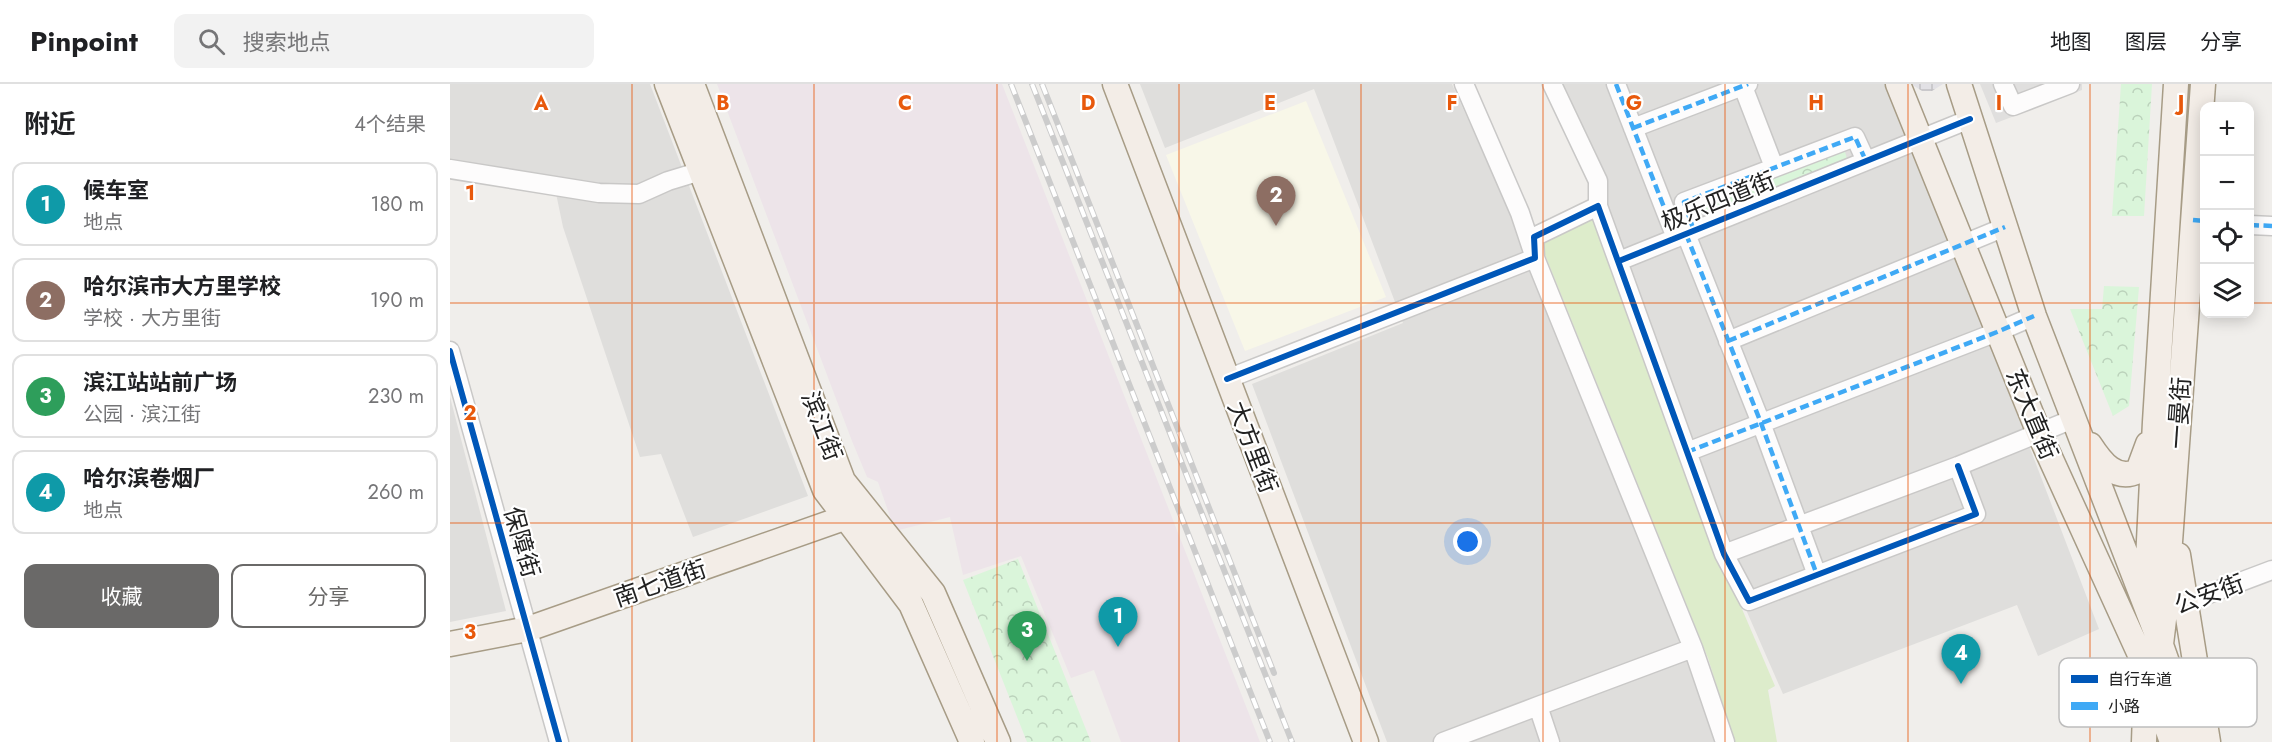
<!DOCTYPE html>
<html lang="zh">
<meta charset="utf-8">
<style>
body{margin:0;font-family:Jost,"Noto Sans SC",sans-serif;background:#f2f2f2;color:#202124}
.controls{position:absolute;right:18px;top:18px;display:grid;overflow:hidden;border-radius:12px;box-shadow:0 3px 15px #0003}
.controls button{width:54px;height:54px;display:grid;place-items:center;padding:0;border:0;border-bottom:2px solid #e0e0e0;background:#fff;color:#202124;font:30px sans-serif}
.you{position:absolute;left:1018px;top:458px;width:21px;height:21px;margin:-15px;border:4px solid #fff;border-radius:50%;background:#1a73e8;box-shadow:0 0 0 9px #1a73e833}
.badge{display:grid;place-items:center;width:39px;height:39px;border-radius:50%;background:#6a6968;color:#fff;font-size:20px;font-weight:700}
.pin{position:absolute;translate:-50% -50px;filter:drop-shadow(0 2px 3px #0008)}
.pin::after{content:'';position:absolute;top:32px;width:21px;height:18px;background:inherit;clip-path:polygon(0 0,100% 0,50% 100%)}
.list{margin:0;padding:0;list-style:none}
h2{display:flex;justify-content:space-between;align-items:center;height:78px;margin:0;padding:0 24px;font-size:26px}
h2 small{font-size:20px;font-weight:400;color:#757577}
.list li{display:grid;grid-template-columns:39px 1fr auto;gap:18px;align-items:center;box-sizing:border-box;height:84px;margin:0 12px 12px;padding:0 12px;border:2px solid #e0e0e0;border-radius:12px}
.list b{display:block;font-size:22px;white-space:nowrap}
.list p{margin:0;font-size:20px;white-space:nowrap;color:#757577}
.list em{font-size:20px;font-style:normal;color:#757577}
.actions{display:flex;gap:12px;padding:18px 24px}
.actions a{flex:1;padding:14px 0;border:2px solid #6a6968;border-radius:12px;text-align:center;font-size:21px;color:#6a6968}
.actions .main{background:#6a6968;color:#fff}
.icon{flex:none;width:33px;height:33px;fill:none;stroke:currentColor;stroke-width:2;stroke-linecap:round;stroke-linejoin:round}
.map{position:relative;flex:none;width:1822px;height:658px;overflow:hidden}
header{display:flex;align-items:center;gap:36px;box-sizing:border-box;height:84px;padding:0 30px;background:#fff;border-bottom:2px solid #e0e0e0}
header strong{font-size:28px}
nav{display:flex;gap:33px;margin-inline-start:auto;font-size:21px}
.search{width:420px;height:54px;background:#f2f2f2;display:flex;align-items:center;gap:15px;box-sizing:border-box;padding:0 21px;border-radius:12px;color:#757577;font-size:22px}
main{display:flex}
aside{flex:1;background:#fff}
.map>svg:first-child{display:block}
.residential{fill:#dfdedc}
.education{fill:#f8f7e8}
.railway{fill:#ede4e9}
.grass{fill:#ddeccb}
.park{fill:url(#park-crowns)}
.parking{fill:#e0dfde}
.plaza{fill:url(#plaza-grid)}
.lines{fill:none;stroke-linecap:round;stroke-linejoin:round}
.minor-casing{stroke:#c9c8c7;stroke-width:21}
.major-casing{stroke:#a79c86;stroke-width:27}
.minor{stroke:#fdfcfc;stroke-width:18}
.major{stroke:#f3ede7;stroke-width:24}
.rail-casing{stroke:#ccc;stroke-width:6}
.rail{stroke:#fff;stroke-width:4;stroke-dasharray:11;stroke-linecap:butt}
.quiet{stroke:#3fa9f5;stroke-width:4.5;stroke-dasharray:9 4.5;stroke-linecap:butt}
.cycleway-casing{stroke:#fff;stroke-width:10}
.cycleway{stroke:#0057b8;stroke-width:6}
.grid{fill:none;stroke:#e8590c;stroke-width:1.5;stroke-opacity:0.55}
.labels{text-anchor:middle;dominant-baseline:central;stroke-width:4.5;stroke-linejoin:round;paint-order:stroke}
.street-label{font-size:24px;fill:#222;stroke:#fff}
.key{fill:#fff;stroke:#bdbdbd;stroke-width:1.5}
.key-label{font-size:16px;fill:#222}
.grid-label{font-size:20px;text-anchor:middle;font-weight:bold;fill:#e8590c;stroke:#fff;stroke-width:4.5;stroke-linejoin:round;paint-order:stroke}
</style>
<header>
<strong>Pinpoint</strong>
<div class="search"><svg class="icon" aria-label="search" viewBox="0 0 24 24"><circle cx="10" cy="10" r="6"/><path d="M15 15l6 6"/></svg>搜索地点</div>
<nav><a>地图</a><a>图层</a><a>分享</a></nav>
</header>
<main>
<aside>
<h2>附近<small>4个结果</small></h2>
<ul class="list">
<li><span class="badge" style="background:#0f9aa8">1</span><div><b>候车室</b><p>地点</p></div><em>180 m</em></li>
<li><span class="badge" style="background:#8d6e63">2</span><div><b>哈尔滨市大方里学校</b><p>学校 · 大方里街</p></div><em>190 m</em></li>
<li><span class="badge" style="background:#2e9e5b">3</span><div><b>滨江站站前广场</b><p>公园 · 滨江街</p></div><em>230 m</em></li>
<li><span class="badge" style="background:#0f9aa8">4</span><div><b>哈尔滨卷烟厂</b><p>地点</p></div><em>260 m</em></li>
</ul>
<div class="actions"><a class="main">收藏</a><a>分享</a></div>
</aside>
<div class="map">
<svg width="1822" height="658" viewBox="0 0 1822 658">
<defs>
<pattern id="park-crowns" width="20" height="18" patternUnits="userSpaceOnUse" patternTransform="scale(1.5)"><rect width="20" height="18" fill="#daf5da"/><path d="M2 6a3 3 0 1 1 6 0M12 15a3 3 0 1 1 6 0" fill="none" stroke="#bbd2bb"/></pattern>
<pattern id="plaza-grid" width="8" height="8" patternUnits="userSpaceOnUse" patternTransform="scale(1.5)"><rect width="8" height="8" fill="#e2e1e5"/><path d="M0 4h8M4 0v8" fill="none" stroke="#c2c1c4"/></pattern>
</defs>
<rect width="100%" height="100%" fill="#f0eeeb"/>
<!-- residential -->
<path class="residential" d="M0,0H200L358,412L243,453L211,370L190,373L113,143L103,95L0,77Z
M690,0H1002L1061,131L1083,193L1231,557L1267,658H937L802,300L953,239L864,5L715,64Z
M1102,0H1441L1649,545L1588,572L1567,521L1333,610L1272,471L1155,120Z
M0,313L56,527L0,538Z"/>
<!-- education -->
<path class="education" d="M856,17L936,213L795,267L716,71Z"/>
<!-- railway -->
<path class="railway" d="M267,0H552L810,658H671L644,586L621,594L571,472L513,491L500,433L445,447L428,398L417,393L402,357Z"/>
<!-- grass -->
<path class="grass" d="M1145,132L1271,476L1325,602L1318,606L1327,658H1284L1258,574L1089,156Z"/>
<!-- park -->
<path class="park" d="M1671,0H1702L1694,132H1662Z
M1394,64L1399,82L1259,135L1252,120Z
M1654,202L1689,203L1679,322L1663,332L1620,225H1652Z
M568,475L641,658H577L513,496Z"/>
<!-- parking -->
<path class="parking" d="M1530,0H1632V6L1546,39Z"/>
<!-- plaza -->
<path class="plaza" d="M1461,0H1493L1482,7H1472Z"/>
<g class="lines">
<!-- minor casing -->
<g class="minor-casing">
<path id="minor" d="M1014,0L1070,129L1085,174L1243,564L1275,658
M1102,0L1148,97V122
M1166,0L1226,154
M1292,0L1324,83
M1553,0L1563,22L1620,0
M1183,44L1298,0
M0,85L149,109L189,110L218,97L251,87
M1800,141L1822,142
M1244,147L1234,118L1405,53L1416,77
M1236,150L1311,339L1367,491
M1169,177L1520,35
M1278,257L1555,143
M0,267L109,658
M777,295L1085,174L1084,153L1148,122L1274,470L1299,517L1526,430L1508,382
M1237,368L1547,248L1584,232
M1274,470L1508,382L1623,335
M1724,523L1822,486
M1088,622L1243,564
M993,658L1088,622L1100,658"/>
</g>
<!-- major casing -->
<g class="major-casing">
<path id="major" d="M217,0L375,406L461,520L522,658
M242,0L393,397L483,509L548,658
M665,0L916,658
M1448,0L1589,349L1697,586L1722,658
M1509,0L1584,232L1711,561L1745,658
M1640,361C1651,378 1666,398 1688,387L1698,360
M1728,471L1758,658
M1696,516L1705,338L1726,0
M0,560L78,545L411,428
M1711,560L1715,527L1753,0
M1694,658L1696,601"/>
</g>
<!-- minor -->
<use href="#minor" class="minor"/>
<!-- major -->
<use href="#major" class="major"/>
<!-- rail casing -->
<g class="rail-casing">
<path id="rail" d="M561,0L820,658
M582,0L842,658
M592,0L824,589"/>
</g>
<!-- rail -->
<use href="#rail" class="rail"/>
<!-- quiet -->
<path class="quiet" d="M1166,0L1226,154
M1183,44L1298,0
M1743,136L1754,137
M1800,141L1822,142
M1244,147L1234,118L1405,53L1416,77
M1236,150L1311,339L1367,491
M1278,257L1555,143
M1237,368L1547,248L1584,232"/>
<!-- cycleway casing -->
<g class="cycleway-casing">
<path id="cycleway" d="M1169,177L1520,35
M0,267L109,658
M777,295L1085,174L1084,153L1148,122L1274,470L1299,517L1526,430L1508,382"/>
</g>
<!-- cycleway -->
<use href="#cycleway" class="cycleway"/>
</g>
<!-- grid -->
<path class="grid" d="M182,0V658M364,0V658M547,0V658M729,0V658M911,0V658M1093,0V658M1275,0V658M1458,0V658M1640,0V658M0,219H1754M1800,219H1822M0,439H1822"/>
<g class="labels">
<!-- street labels -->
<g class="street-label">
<text transform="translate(1268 117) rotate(-22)">极乐四道街</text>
<text transform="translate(1729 329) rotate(-86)">一曼街</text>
<text transform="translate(1582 330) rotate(67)">东大直街</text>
<text transform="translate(372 342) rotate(69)">滨江街</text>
<text transform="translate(803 363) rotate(69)">大方里街</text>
<text transform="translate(72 458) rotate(74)">保障街</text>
<text transform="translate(210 499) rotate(-19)">南七道街</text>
<text transform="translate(1759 510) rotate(-20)">公安街</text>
</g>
</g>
<!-- legend -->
<rect x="1609" y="574" width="198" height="69" rx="9" class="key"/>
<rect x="1621" y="591" width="27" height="8" fill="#0057b8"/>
<rect x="1621" y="618" width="27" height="8" fill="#3fa9f5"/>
<g class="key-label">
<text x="1658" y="601">自行车道</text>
<text x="1658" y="628">小路</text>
</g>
<g class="grid-label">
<text x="91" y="26">A</text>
<text x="273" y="26">B</text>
<text x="455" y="26">C</text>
<text x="638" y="26">D</text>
<text x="820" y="26">E</text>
<text x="1002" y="26">F</text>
<text x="1184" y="26">G</text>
<text x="1366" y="26">H</text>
<text x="1549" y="26">I</text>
<text x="1731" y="26">J</text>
<text x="20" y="116">1</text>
<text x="20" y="336">2</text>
<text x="20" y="555">3</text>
</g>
</svg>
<div class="controls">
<button>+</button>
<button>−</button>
<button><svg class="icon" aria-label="locate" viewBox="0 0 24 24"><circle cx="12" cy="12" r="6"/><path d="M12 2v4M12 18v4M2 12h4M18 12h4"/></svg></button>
<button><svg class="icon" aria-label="layers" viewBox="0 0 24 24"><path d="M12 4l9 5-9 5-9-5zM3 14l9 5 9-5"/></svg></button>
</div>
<div class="you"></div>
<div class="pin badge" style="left:668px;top:563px;background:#0f9aa8">1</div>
<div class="pin badge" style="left:826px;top:142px;background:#8d6e63">2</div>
<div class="pin badge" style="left:577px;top:577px;background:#2e9e5b">3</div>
<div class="pin badge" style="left:1511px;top:600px;background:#0f9aa8">4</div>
</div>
</main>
